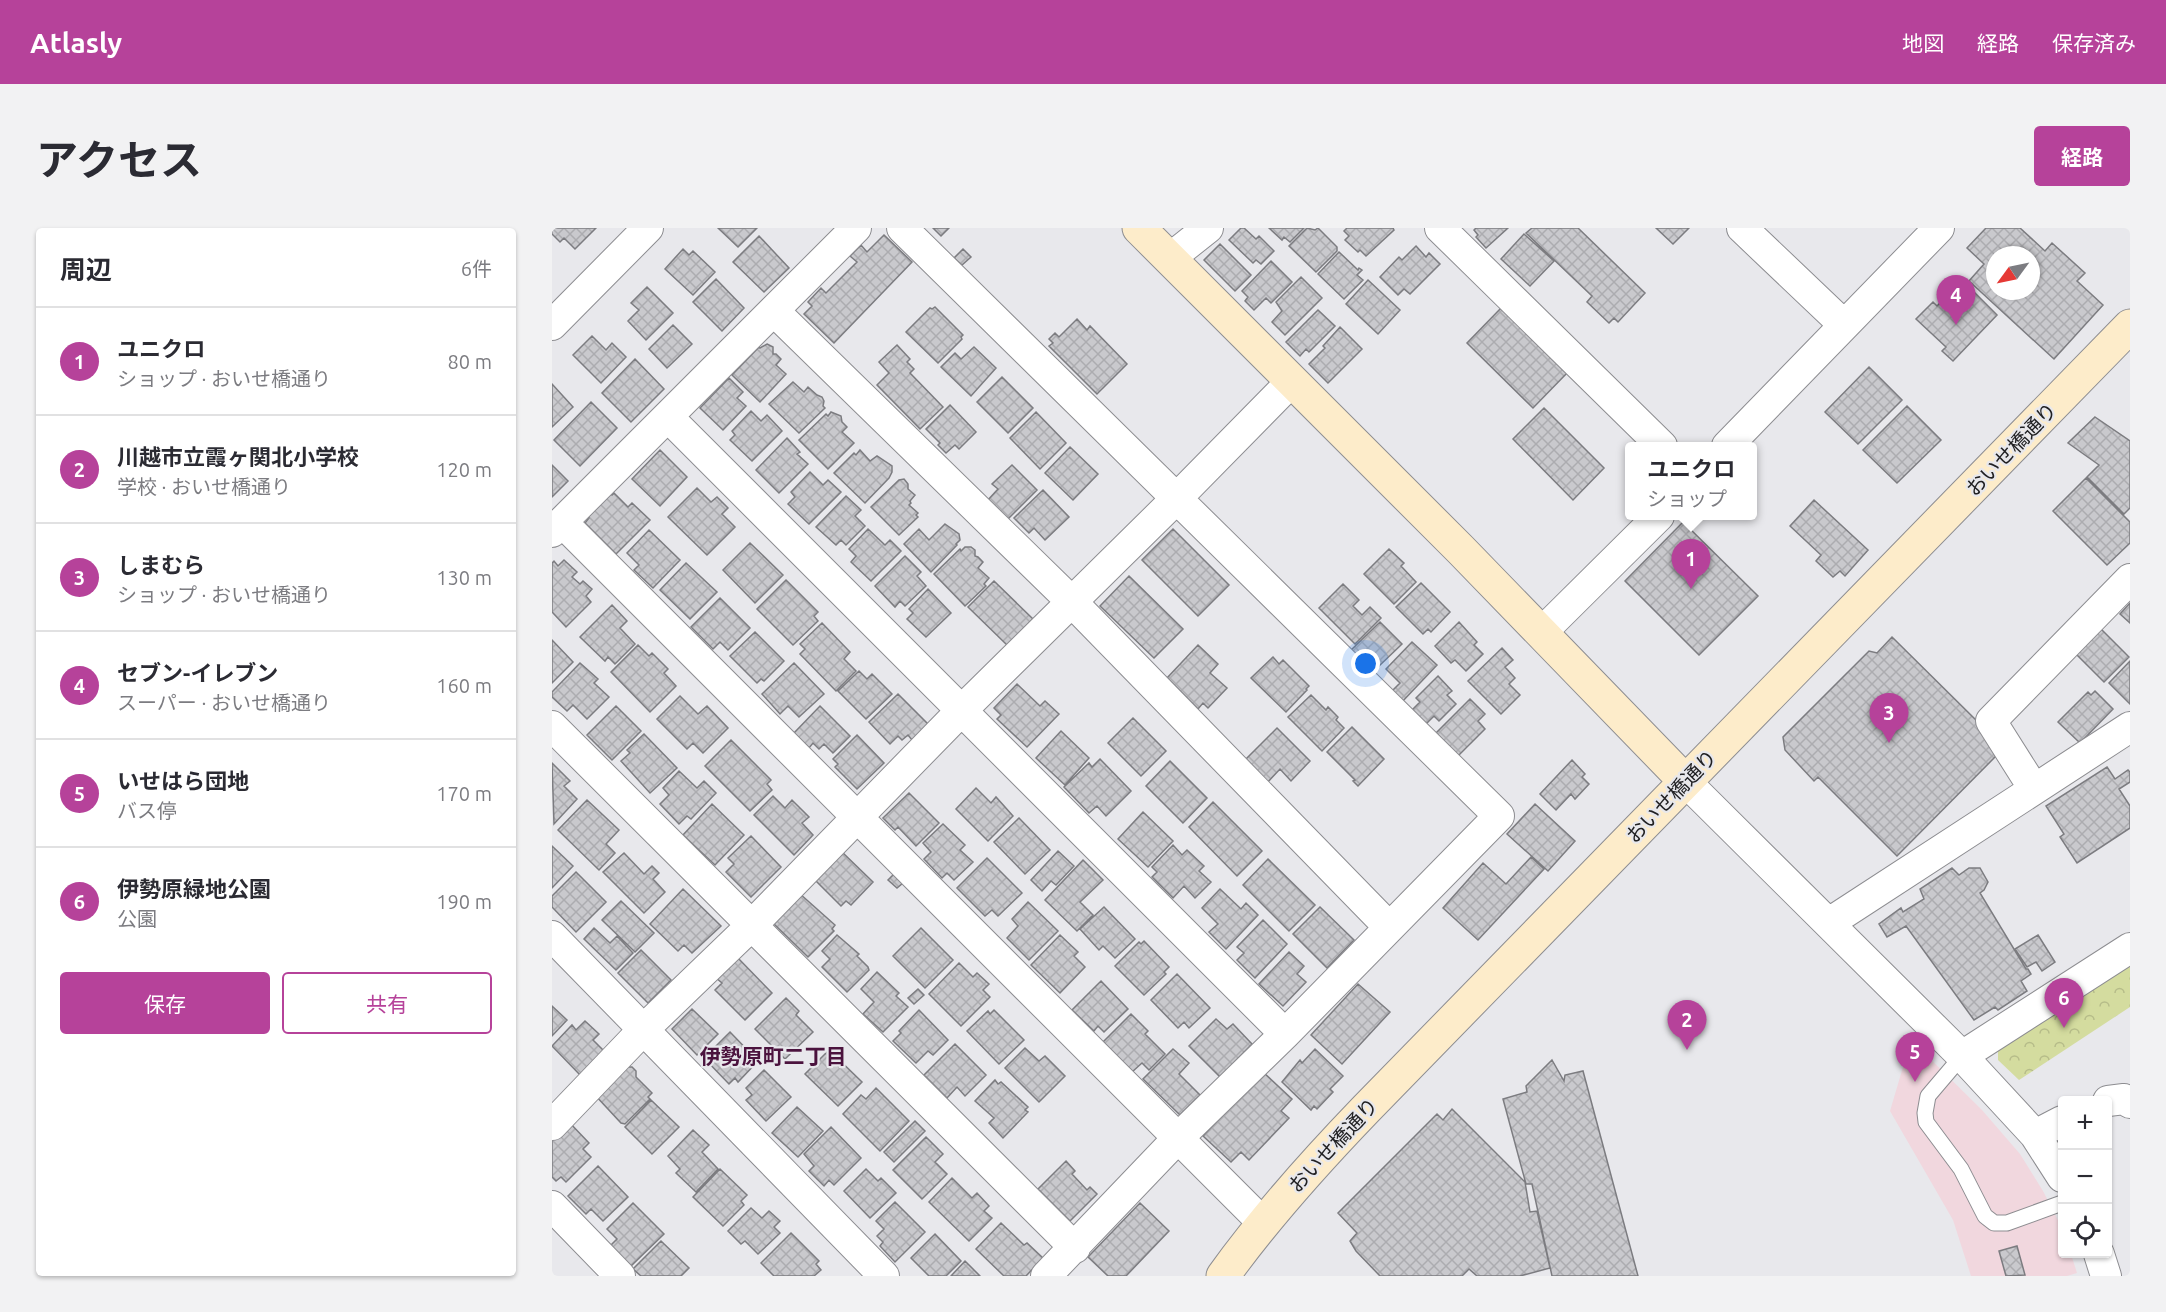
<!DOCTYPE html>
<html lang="ja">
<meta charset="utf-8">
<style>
body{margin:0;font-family:Ubuntu,"Noto Sans JP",sans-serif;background:#f2f2f3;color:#2b2b33}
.controls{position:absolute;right:18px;bottom:18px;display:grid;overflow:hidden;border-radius:6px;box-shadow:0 2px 4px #0004}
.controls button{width:54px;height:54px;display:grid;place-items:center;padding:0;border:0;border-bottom:2px solid #e1e1e2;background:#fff;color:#2b2b33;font:30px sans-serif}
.compass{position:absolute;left:1434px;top:18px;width:54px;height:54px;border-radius:50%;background:#fff;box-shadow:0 2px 4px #0004;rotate:237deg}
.you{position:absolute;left:814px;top:436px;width:21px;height:21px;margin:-15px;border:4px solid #fff;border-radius:50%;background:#1a73e8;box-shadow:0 0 0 9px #1a73e833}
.badge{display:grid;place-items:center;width:39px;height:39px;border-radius:50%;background:#b6429a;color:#fff;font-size:20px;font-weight:700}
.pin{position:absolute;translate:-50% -50px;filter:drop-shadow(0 2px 3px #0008)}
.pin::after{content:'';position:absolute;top:32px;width:21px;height:18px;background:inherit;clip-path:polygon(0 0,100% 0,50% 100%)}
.popup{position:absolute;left:1073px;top:214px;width:132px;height:78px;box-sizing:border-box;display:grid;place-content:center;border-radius:6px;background:#fff;filter:drop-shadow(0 2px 4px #0005);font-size:20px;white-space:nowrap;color:#7c7c81}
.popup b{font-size:22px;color:#2b2b33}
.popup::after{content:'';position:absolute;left:50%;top:100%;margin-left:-12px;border:12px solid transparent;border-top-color:#fff}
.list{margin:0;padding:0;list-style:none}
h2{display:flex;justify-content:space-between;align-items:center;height:78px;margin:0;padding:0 24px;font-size:26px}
h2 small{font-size:20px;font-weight:400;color:#7c7c81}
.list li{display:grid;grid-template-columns:39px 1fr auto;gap:18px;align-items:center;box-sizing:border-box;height:108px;padding:0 24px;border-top:2px solid #e1e1e2}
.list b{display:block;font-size:22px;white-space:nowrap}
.list p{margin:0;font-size:20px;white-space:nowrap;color:#7c7c81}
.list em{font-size:20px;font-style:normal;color:#7c7c81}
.actions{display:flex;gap:12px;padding:18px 24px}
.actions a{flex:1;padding:14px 0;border:2px solid #b6429a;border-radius:6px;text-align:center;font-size:21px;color:#b6429a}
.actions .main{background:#b6429a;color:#fff}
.icon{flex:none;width:33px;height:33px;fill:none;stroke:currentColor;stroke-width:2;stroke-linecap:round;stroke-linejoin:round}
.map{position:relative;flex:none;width:1578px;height:1048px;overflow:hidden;border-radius:6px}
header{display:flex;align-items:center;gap:36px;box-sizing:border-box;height:84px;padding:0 30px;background:#b6429a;color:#fff}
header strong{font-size:28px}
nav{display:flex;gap:33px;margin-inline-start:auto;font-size:21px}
.intro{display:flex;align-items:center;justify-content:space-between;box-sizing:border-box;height:144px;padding:0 36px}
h1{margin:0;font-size:42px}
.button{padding:15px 27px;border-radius:6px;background:#b6429a;color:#fff;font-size:21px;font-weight:700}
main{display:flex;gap:36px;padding:0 36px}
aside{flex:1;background:#fff;border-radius:6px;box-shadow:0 2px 4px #0004}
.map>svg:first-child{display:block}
.industrial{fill:#f1d7de}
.forest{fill:url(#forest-crowns)}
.building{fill:url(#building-cross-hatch);stroke:#7c7c80;stroke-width:1.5;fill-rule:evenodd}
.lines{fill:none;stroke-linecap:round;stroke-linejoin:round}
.lane-casing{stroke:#8d8d91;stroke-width:17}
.street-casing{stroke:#8d8d91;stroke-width:32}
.secondary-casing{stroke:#8d8d91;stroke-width:35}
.lane{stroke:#fff;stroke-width:15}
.street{stroke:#fff;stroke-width:30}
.secondary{stroke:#fdecca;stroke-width:33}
.labels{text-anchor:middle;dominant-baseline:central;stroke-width:4.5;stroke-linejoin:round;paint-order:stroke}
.street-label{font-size:20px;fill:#212123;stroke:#e8e8ec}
.neighbourhood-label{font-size:21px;font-weight:bold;fill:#4b133e;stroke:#e8e8ec}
</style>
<header>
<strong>Atlasly</strong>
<nav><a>地図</a><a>経路</a><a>保存済み</a></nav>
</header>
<div class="intro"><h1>アクセス</h1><a class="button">経路</a></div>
<main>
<aside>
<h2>周辺<small>6件</small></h2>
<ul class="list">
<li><span class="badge">1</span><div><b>ユニクロ</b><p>ショップ · おいせ橋通り</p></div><em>80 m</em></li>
<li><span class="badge">2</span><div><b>川越市立霞ヶ関北小学校</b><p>学校 · おいせ橋通り</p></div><em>120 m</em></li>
<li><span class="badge">3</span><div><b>しまむら</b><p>ショップ · おいせ橋通り</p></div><em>130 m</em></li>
<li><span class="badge">4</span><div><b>セブン-イレブン</b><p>スーパー · おいせ橋通り</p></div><em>160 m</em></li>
<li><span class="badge">5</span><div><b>いせはら団地</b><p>バス停</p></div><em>170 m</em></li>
<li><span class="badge">6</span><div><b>伊勢原緑地公園</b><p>公園</p></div><em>190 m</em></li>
</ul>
<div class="actions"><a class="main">保存</a><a>共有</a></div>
</aside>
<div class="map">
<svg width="1578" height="1048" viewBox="0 0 1578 1048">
<defs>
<pattern id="forest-crowns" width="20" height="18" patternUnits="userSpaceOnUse" patternTransform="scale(1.5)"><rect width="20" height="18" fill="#d4dc9f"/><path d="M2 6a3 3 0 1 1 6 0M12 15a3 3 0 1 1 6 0" fill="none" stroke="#b6bc89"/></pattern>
<pattern id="building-cross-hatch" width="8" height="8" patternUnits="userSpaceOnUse" patternTransform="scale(1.5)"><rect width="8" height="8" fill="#c9c9cd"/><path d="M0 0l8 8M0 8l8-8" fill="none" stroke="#acacb0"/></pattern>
</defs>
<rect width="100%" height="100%" fill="#e8e8ec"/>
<!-- industrial -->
<path class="industrial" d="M1359,812L1430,882L1468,926L1491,963L1510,1000V1026H1519L1525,1045L1515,1048H1419L1401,992L1338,883Z"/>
<!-- forest -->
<path class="forest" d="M1578,733V779L1467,852L1446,832V820Z"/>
<!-- building -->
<path class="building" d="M0,0H44L23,21L12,10L8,14L0,6Z
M166,0H205L186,19Z
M381,0H397L389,8Z
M689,0H692L704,11L707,8L722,23L709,36L704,32L701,35L677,12Z
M717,0H752L738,14L732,9L730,12Z
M755,0L763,2L766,0L785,19V23L764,44L737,18Z
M795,0H841L842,2L814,28L808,22L806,24L793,12L797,8L792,3Z
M924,0H956L934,20L924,9L926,7L922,2Z
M980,0H1026L1093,65L1066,94L1062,90L1057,95L1035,74L1040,68L974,5Z
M1104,0H1137L1121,16Z
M1434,0H1468L1493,23L1500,15L1533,45L1525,53L1551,77L1502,131L1417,53L1432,36L1415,20ZM1443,27H1479V63H1443Z
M972,6L1002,33L978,58L949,31Z
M332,7L360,34L282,115L252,86L260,78L256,74L269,60L274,65L305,34L298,28L309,17L315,24Z
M207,8L237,40L212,64L181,34Z
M668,16L699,47L683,63L652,32Z
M864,18L874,29L877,25L888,36L858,66L852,61L846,67L828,49L847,29L850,32Z
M131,21L137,27L141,23L163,44L141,67L113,41Z
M411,21L419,29L410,37L402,30Z
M787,24L806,42L807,40L810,42L805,47L811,52L792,71L766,46Z
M719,33L740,54L719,75L714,70L702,82L693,73L696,69L690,63Z
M749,49L770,70L733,107L720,94L730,83L724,74Z
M164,51L192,80L170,103L141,74Z
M816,52L848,82L826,106L794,76Z
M1410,52L1445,87L1401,133L1390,123L1394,119L1364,91L1381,74L1385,78Z
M95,59L121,85L94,112L76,93L87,82L79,75Z
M383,79L411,107L409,109L410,111L386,135L354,104L378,80L380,81Z
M949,80L1015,145L981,180L915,115Z
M766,82L783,98L757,124L754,121L748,128L734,114Z
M525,91L535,102L538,98L575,136L545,166L497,118L501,115L497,111L503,105L507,109Z
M121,97L140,116L115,140L97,121Z
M788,99L810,121L776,155L757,136L773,120L771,118Z
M40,108L54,122L60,115L74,129L49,155L21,127Z
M215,116L221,119V126H224L229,131L224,137L234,146L208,174L180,147L207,119L208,120Z
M345,117L358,131L355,134L362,141L358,145L391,179L368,201L325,157L337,145L327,134Z
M422,119L444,140L419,168L389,139L403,125L409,131Z
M83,131L112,161L79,194L50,165Z
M1317,139L1350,172L1306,216L1273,184Z
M450,149L481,180L456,205L425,174Z
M177,150L191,164L185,170L194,178L171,202L148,180Z
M241,154L252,164L256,159L265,167L270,169L272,173L271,178L273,180L247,205L217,176Z
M0,156L21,179L0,199Z
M39,174L65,200L28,238L2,212Z
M398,177L424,204L407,221L403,217L394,225L386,217L388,215L374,201Z
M1355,178L1389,212L1345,255L1311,222Z
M992,180L1052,240L1021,272L961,211Z
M199,183L209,193L215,187L230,203L200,233L178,212L183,207L180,203Z
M279,184L289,188L290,194L295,199L290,204L302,215L276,241L247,212L274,186L276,188Z
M484,184L514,215L488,241L458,210Z
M1543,189L1578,213V280L1572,286L1535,249L1547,237L1516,215Z
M235,210L248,224L245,226L256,236L227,265L204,242Z
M518,219L546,246L521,272L493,245Z
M108,222L135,249L108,278L80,251Z
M308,222L318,233L325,228L340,238V244L337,250L313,275L282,245L302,225L304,227Z
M0,237L16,253L0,269Z
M460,237L485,262L455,292L435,273L446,261L440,256Z
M258,244L271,257L276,252L289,264L257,296L236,276L243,269L239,264Z
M1534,250L1578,294V315L1555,337L1501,283Z
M352,251L356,256V261L363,267L358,273L359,275L357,277L366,285L364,287L366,289L347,307L319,279L347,252Z
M145,260L159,274L165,269L176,280L170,286L183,299L155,327L116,289Z
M491,262L517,289L493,312L482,300L477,305L462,290Z
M57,265L60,267L62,265L76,279L80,275L98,292L64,326L33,295L37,290L34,288Z
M294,268L309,282L303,288L313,298L294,317L289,312L284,317L264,299Z
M1262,272L1316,322L1293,348L1288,343L1281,349L1264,333L1269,327L1238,298Z
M1131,294L1206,368L1147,427L1073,353Z
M393,296L407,306L408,312L404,316L405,317L379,344L352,316L367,301L377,312Z
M316,301L333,317L338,312L349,323L319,353L299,334L304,328L297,321Z
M621,301L677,357L646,388L590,332Z
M97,302L128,332L101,360L82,342L87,337L75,325Z
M198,315L231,347L203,375L171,342Z
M413,319H419L423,322V328L426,329L431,334L426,340L437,350L432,356L434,358L413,378L382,346L408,321L409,323Z
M837,321L852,335L849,338L864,354L842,376L812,346Z
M353,328L369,344L365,348L374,358L353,378L348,373L343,379L323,358Z
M12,332L25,344L20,349L28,356L31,353L40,361L34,368L39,374L14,399L0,384V335L2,333L6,338Z
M134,335L165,364L138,391L108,362Z
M577,348L631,401L602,430L548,378Z
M234,352L266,384L262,388L266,393L241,417L205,381Z
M442,353L481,391L455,417L416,379Z
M869,355L898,384L879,404L876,401L871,406L844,379Z
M791,356L807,372L801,378L810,387L818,379L829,390L803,416L767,380Z
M376,361L399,385L374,409L355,391L361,385L357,381Z
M168,370L198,400L176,422L168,414L161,421L139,399Z
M1578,375V395L1568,386Z
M60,377L75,393L68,400L83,416L63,436L56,429L53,433L28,409Z
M828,394L850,416L825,440L820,434L813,441L797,424Z
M907,394L925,414L922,417L931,426L914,443L903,432L899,435L883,418Z
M270,395L298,424L292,431L304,443L284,463L248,426L253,421L248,416Z
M1548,400L1577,429L1552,454L1524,426Z
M203,404L232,433L212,453L209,451L205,455L178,428Z
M1340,409L1432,500L1447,525L1345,628L1266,549L1262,553L1233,522L1231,509L1317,423L1325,425Z
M0,412L21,434L0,455Z
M860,414L885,437L849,475L838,465L848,455L834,441Z
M86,417L97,428L100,425L116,441L112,445L124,458L98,484L59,444Z
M646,417L666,436L658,445L675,460L656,480L651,475L646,481L615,450Z
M950,420L961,432L953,439L963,450L957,456L968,467L949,486L916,453Z
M721,429L727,436L731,432L757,458L754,461L755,462L734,484L699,450Z
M1578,433V476L1557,455Z
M28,435L46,451L42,455L57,469L35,491L21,477L15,483L0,469V464Z
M242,435L272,466L247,489L236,478L228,486L210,466Z
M307,443L315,451L320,446L340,466L314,491L286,463Z
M886,448L900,463L895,467L904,476L887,493L882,488L871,499L857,485L868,474L864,470Z
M465,456L488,478L493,473L507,486L475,519L445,491L449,487L442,480Z
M1543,463L1561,481L1528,515L1506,494L1536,464L1539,467Z
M346,466L376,496L360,512L356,507L350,512L346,508L338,516L317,494Z
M759,467L774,482L776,479L786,489L784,492L792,500L770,523L736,489Z
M128,468L146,486L155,478L176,500L151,525L141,515L135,521L105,491Z
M918,471L933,486L926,493L933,501L903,531L881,508Z
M64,478L89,503L60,532L35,507Z
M268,478L298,508L281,525L272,516L267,521L261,515L257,520L242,505Z
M581,490L614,523L589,548L556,515Z
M800,499L832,531L806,558L801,553L803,552L775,524Z
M725,500L758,533L739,553L728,541L714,556L691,534Z
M509,503L537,530L513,557L484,530Z
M92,506L125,540L98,565L69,533L78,525L75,522Z
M305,507L332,535L305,561L283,539L286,536L281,531Z
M179,512L219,552L215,556L220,562L198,583L153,538Z
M548,531L579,563L554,588L545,578L537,585L512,559L537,535L540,539Z
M1020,532L1033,546L1030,549L1037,556L1023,571L1019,566L1004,582L988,566Z
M618,533L655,570L631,595L594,558Z
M0,535L18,553L12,558L25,571L2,596Z
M1555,539L1563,551L1576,542L1578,544V554L1567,561L1578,578V600L1525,635L1508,609L1512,606L1494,578Z
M127,543L145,560L152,553L164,565L139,591L135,588L127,596L108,576L117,567L111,560Z
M424,560L439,575L444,569L461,588L436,613L404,581Z
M357,565L387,595L364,618L346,599L343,602L331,590Z
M221,568L233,580L240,572L257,589L250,595L261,607L242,627L202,587Z
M35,572L67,602L54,616L63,625L47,642L6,602Z
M661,574L710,623L685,648L637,599Z
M160,576L192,607L163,637L131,607Z
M983,576L1023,613L996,643L955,606Z
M591,584L621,613L596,639L566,611Z
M467,590L498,622L473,646L442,614Z
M391,596L413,617L408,622L421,634L402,652L395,645L390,650L372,631L379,624L371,615Z
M199,608L229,639L199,669L174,644L182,636L176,630Z
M621,617L630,627L635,622L652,638L647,643L659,654L643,670L632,658L621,670L600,649L605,644L600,639Z
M0,618L21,638L0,660Z
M289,623L321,654L299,677L294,673L289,678L262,651Z
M506,623L522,638L504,657L499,653L490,663L479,652Z
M72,625L92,646L100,638L107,645L101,651L113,664L92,685L51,644Z
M979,629L992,641L926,712L891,680L931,635L954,656Z
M435,630L470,665L446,688L440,682L433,688L405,660Z
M716,631L763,677L737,703L691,657Z
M531,632L551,652L528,674L541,687L525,703L493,672Z
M1400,640L1407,647L1417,640H1428L1436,654L1432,662L1428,665L1474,741H1476L1479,746L1469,753L1475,763L1446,782L1443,779L1422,792L1354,698L1335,709L1327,696L1349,680L1351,684L1372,671L1368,661Z
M24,644L54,674L24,704L0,679V668Z
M342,646L351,655L345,660L336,652Z
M131,661L169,698L140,725L132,717L126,723L98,696Z
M668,661L689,681L694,675L706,687L674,721L657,704L666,696L650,680Z
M247,665L283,697L280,701L282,703L256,729L222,696Z
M69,673L102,705L83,724L50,692Z
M476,674L506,703L477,732L455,710L466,698L460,691Z
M552,679L583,711L563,730L551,718L547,722L528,701Z
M768,679L802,712L775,740L741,706Z
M711,692L735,716L703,750L685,732L692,725L685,719Z
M42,700L58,715L65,708L81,725L64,742L32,711Z
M369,700L401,732L373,760L341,728Z
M285,707L307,726L305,728L316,739L317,742L295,764L270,739L278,731L270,723Z
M508,707L526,724L522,728L533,739L508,765L479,737Z
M1486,707L1503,734L1490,743L1484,734L1475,739L1463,721Z
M592,713L617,739L612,744L614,746L592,767L563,738L587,714L589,716Z
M89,722L119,752L96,775L66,745Z
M737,724L752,738L745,746L754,754L731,778L707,756Z
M184,728L220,765L193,792L163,762L170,755L163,749Z
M407,735L421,749L425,745L437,756L431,762L438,769L409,798L377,766Z
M325,744L347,765L344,768L356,779L331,804L311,786L322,774L309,761Z
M625,746L658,780L637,800L632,794L626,800L599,772Z
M549,753L576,781L552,804L546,798L542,803L520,782Z
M806,756L838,784L790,836L759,807Z
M366,761L372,767L362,776L356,770Z
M234,770L247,783L244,787L261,804L233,831L203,801Z
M0,778L15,792L0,808Z
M140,781L166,806L145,827L120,801Z
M367,782L396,812L381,827L376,823L364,835L341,813L349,805L347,803Z
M442,782L472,812L447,836L415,803L436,783L438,786Z
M579,786L596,803L593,806L613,826L597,842L590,835L580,844L551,814Z
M664,791L675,801L681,796L700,816L668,849L637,818Z
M33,793L47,806L41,812L53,824L29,848L0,818L20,797L24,802Z
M178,804L206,833L186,854L183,850L177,856L152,830Z
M403,816L434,847L413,868L405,859L395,870L372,847Z
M473,820L487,833L493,828L513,848L487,874L453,840Z
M621,821L637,835L627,846L648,867L628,887L591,851Z
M763,821L791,848L778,861L781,864L765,881L762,878L759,882L730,854L748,832L750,835Z
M277,822L310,854L286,878L253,846Z
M1000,832L1012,853L1013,847L1031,843L1086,1048H1000L980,956H974L951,871L975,864L974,858Z
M74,839H80L84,843V849L100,865L96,869L98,871L73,896L69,895L43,867Z
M212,842L239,869L214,893L194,872L200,867L194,860Z
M711,844L740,871L729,883L737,890L697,932L689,924L679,934L651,908Z
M443,852L446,856L449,854L476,879L473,882L476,884L451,910L437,895L442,890L423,873Z
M324,860L357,893L328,923L291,886L309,867L314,871Z
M99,872L127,899L100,926L73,899Z
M245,879L271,903L246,929L220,905Z
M900,881L973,954L978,984L985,983L998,1040L968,1048H925L917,1041L910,1048H828L804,1023L798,1013L805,1005L786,985L885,886L891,892Z
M15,892L37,915L31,921L39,929L14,954L9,949L4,953L0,949V907Z
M363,893L373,903L342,934L332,924Z
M279,899L309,930L282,957L277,952L272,958L257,943L262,938L252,926Z
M141,902L157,917L150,924L166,941L144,964L124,945L128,941L116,928Z
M374,909L391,926L383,934L395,946L370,971L341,942Z
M514,933L523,943L520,946L535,962L538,959L545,966L518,993L486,961Z
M46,938L76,969L51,993L39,981L34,986L16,968Z
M168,941L195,967L189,973L192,977L171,998L141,969Z
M314,941L326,953L329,950L344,965L318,990L292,963Z
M400,950L420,970L425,965L437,978L432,983L440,990L417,1013L377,974Z
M343,974L373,1004L343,1034L328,1018L331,1014L325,1008L332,1001L324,993Z
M81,975L112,1006L78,1039L57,1019L65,1011L55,1001Z
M588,975L617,1003L574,1048H556L536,1029Z
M199,980L210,990L217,983L228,993L222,999L228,1005L206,1026L193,1013L189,1016L176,1003Z
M449,995L472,1017L475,1015L491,1030L474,1048H452L424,1021Z
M239,1005L267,1033L264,1036L269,1042L262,1048H222L209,1035Z
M383,1006L409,1033L394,1048H377L359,1030Z
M109,1013L137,1040L129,1048H89L81,1041Z
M1465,1018L1473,1047L1454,1048L1447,1023Z
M413,1033L428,1048H399Z"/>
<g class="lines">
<!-- lane casing -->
<g class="lane-casing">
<path id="lane" d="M1410,828L1376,868L1373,885L1374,894L1409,941L1433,988L1442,995H1455L1510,975"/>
</g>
<!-- street casing -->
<g class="street-casing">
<path id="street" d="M350,0L947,588L733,806L625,911L494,1048
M888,0L1110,218
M1190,0L1292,97
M617,31L656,0
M222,83L520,374L837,699
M0,97L96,0
M116,189L733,806
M1175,218L1387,0
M10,294L711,995
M0,304L304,0
M989,405L1107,288
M0,498L523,1020
M1133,553L1410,828L1483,907L1510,949
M1482,561L1439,493L1578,351
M1277,695L1578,499
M0,708L332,1048
M1410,828L1578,720
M1556,873L1572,871L1578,875
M0,897L92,801L200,697L409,483L624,271L740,153
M1483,907L1510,893
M0,978L68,1048
M1547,1026L1554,1048"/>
</g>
<!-- secondary casing -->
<g class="secondary-casing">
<path id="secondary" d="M587,0L909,322L1133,553
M671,1048C714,988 763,934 814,881L1578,98"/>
</g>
<!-- lane -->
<use href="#lane" class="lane"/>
<!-- street -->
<use href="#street" class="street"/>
<!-- secondary -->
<use href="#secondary" class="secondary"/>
</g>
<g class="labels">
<!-- street labels -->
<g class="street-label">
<text transform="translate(1459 221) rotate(-46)">おいせ橋通り</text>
<text transform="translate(1119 568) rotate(-46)">おいせ橋通り</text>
<text transform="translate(781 917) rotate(-47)">おいせ橋通り</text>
</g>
<!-- neighbourhood labels -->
<g class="neighbourhood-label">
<text x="221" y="828">伊勢原町二丁目</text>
</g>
</g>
</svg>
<div class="controls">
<button>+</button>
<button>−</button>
<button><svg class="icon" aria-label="locate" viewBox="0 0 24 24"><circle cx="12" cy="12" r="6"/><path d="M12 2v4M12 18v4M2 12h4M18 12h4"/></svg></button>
</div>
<svg class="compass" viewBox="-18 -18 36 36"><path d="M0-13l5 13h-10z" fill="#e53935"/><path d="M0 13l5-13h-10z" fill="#7c7c81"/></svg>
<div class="you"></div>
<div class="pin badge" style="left:1139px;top:361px">1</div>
<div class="popup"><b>ユニクロ</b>ショップ</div>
<div class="pin badge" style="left:1135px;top:822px">2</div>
<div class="pin badge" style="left:1337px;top:515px">3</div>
<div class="pin badge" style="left:1404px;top:97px">4</div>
<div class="pin badge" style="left:1363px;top:854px">5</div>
<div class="pin badge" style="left:1512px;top:800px">6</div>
</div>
</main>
